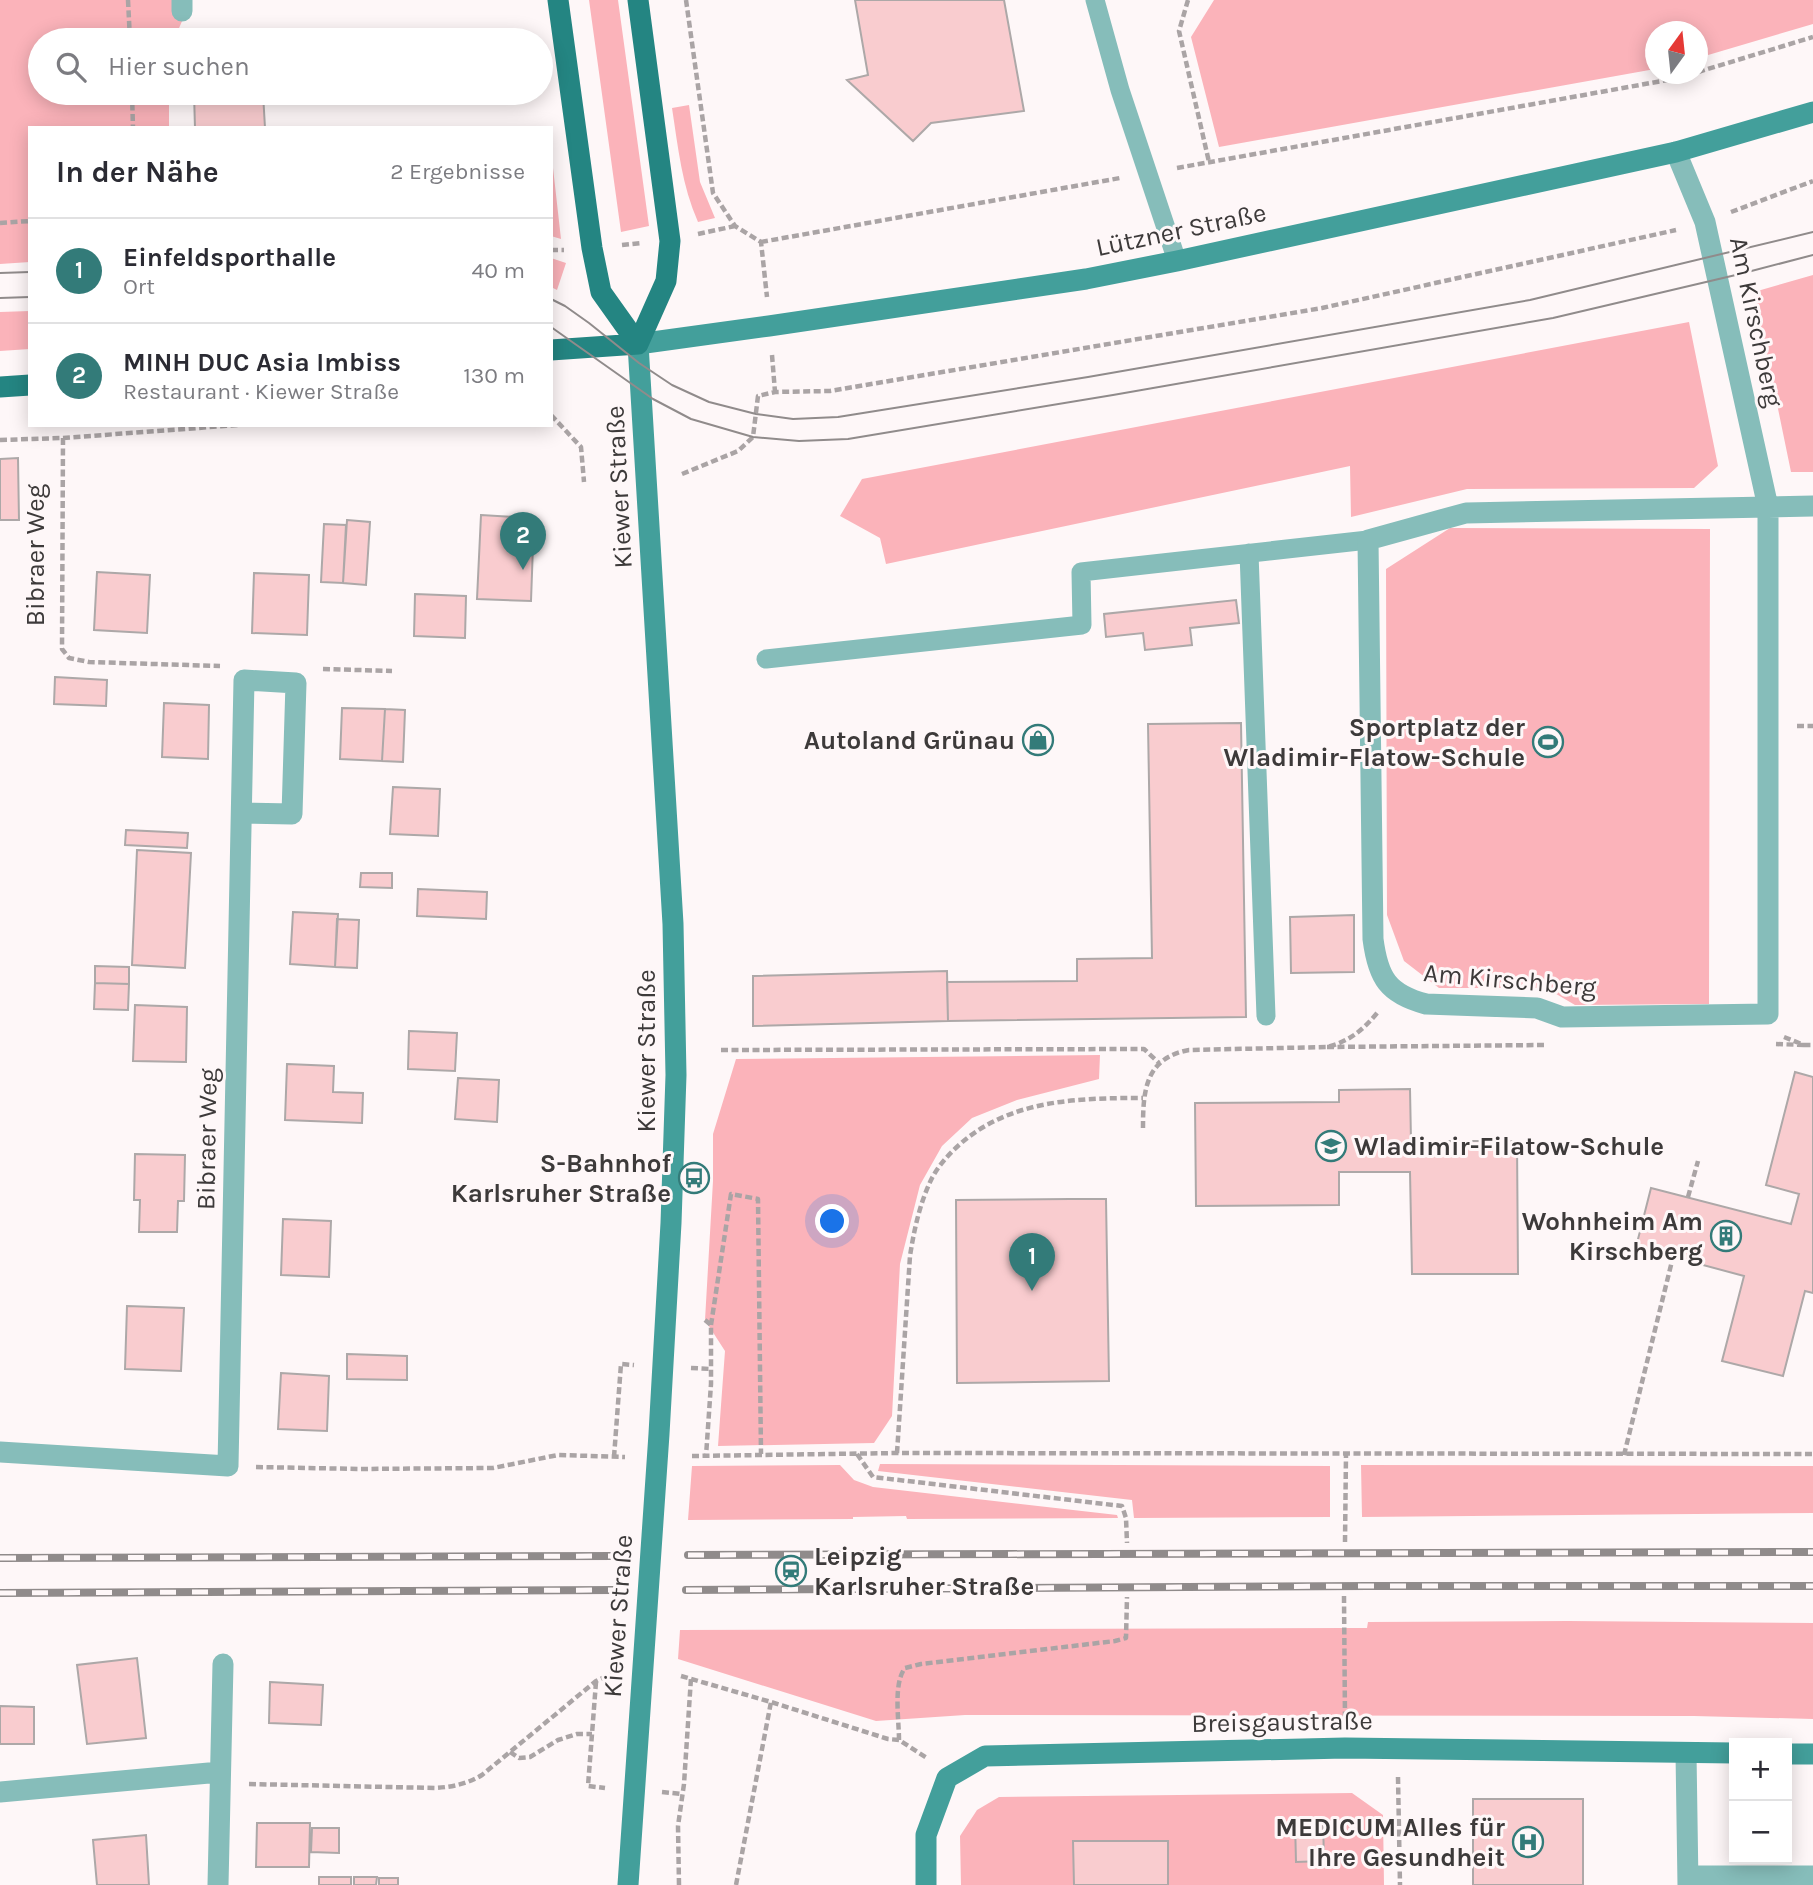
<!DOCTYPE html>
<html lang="de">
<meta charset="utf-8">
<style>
body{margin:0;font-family:Karla,sans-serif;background:#f7f7f7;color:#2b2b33}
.controls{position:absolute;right:21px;bottom:21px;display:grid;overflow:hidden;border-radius:0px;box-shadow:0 4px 18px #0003}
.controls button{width:63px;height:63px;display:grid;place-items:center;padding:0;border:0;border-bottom:2px solid #e1e1e2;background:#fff;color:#2b2b33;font:35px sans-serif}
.compass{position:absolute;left:1645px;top:21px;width:63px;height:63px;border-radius:50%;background:#fff;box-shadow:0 4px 18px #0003;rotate:15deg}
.you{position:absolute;left:833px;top:1222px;width:24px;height:24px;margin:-18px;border:5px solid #fff;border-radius:50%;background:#1a73e8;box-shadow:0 0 0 10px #1a73e833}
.badge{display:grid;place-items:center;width:46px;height:46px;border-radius:50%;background:#337b79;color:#fff;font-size:23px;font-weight:700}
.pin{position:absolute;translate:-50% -58px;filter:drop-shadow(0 2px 4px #0008)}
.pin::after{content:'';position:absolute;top:37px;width:24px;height:21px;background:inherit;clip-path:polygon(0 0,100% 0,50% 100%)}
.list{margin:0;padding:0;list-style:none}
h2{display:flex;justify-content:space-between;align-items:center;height:91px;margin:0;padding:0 28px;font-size:30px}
h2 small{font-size:23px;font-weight:400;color:#7c7c81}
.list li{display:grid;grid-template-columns:46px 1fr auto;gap:21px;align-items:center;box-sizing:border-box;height:105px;padding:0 28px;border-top:2px solid #e1e1e2}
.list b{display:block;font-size:26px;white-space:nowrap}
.list p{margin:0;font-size:23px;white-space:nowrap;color:#7c7c81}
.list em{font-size:23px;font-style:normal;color:#7c7c81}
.icon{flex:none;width:38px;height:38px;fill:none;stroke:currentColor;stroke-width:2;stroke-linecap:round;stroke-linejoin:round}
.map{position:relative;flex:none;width:1813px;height:1885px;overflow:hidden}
.search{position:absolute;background:#fff;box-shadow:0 4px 18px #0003;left:28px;top:28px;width:525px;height:77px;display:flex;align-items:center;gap:18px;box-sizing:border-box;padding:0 24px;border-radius:38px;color:#7c7c81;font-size:26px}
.panel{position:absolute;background:#fff;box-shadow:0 4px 18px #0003;left:28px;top:126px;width:525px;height:301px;border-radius:0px}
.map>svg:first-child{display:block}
.green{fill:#fbb3ba}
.building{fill:#f9cccf;stroke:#ada8a8;stroke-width:2}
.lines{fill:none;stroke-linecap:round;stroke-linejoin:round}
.path{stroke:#aaa4a5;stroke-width:4.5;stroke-dasharray:7 3.5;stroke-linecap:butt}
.lane{stroke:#86bdba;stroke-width:19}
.street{stroke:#86bdba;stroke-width:21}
.secondary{stroke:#439f9b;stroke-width:21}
.primary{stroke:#248582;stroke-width:21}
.tram{stroke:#908b8b;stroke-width:2}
.rail-casing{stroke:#908b8b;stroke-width:8}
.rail{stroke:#fef7f8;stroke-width:5;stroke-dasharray:16;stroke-linecap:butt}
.labels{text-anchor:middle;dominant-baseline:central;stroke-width:6;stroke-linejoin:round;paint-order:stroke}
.street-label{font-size:26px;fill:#3d3a3a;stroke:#fef7f8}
.poi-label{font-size:26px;font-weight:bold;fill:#3d3a3a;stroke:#fef7f8;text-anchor:end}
</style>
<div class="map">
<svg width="1813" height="1885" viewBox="0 0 1813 1885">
<rect width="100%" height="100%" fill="#fef7f8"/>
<!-- green -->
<path class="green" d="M0,0H191L174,40H40V93H169V128H30V262L0,264Z
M589,0H618L649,226L621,232Z
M1214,0H1813V24L1698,58V32H1656L1655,69L1219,147L1191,37Z
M689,105L700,182L715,218L698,222C682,186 678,147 672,108Z
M552,159L561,239L551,236Z
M551,258L566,263L557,290L551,287Z
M1813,275V472H1791L1754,292Z
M30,311V349L0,351V312Z
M1689,322L1718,466L1694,488L1467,489L1351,517L1350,466L886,564L880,538L840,516L862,479Z
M1450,528L1710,529L1709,1004L1575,1005L1546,988H1439L1404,961L1387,915L1386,569Z
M1100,1055L1099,1079L1017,1100L972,1118L942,1146L920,1185L900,1264L892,1416L874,1443L718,1446L725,1351L705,1320L713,1181V1134L736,1059Z
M880,1464L1330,1466V1517L1134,1518L1132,1500L878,1471Z
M840,1465L854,1480L873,1487L1117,1515L1118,1518L907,1519L906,1516L853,1517V1519L688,1520L692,1466Z
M1361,1465L1813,1466V1513L1362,1517Z
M1568,1621L1813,1623V1719L1694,1716L965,1715L876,1721L678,1659L680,1630L1344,1628H1367L1368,1622Z
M1352,1793L1383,1815L1384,1885H961L960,1836L977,1810L999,1797Z"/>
<!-- building -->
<path class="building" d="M855,0H1004L1024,111L931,123L913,141L847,80L868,75Z
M194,93H263L265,128H195Z
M18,458L19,520H0V459Z
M481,515L534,518L531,601L477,599Z
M347,520L370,522L366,585L343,583Z
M324,524L346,525L343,583L321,582Z
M97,572L150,575L147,633L94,630Z
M254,573L309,575L307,635L252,633Z
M415,594L466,596L465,638L414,636Z
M1236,600L1239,623L1190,628L1192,645L1145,650L1143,633L1106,637L1104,614Z
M55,677L107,680L106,706L54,704Z
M164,703L209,705L208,759L162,757Z
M342,708L385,709L382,761L340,759Z
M385,709L405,710L403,762L382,761Z
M1241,723L1246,1017L948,1021L947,982L1077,981V959L1152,958L1148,724Z
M393,787L440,789L438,836L390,834Z
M126,830L188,833L187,848L125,845Z
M137,850L191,853L185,968L132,965Z
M361,873H392V888L360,887Z
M418,889L487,892L486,919L417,916Z
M293,912L338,914L335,967L290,964Z
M1354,915V972L1291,973L1290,917Z
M337,919L359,920L357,968L335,967Z
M95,966L129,967V984L95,983Z
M947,971L948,1021L753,1026V976Z
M95,983L129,984L128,1010L94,1009Z
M135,1005L187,1007L186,1062L133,1061Z
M409,1031L457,1033L455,1071L408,1069Z
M287,1064L334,1066L333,1092L363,1093L362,1123L285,1120Z
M1795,1072L1813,1077V1293L1805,1291L1783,1376L1722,1361L1744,1276L1636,1247L1651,1188L1791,1224L1799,1194L1766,1185Z
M458,1078L499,1080L497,1122L455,1119Z
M1410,1089L1411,1141H1517L1518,1274H1412L1410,1172H1339V1205L1196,1206L1195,1103L1339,1102V1090Z
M135,1154L185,1155L184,1201H178L177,1232H139L140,1200H134Z
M1070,1199H1106L1109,1381L957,1383L956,1200Z
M283,1219L331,1221L329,1277L281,1275Z
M127,1306L184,1308L181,1371L125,1369Z
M347,1354L407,1356V1380L347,1379Z
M281,1373L329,1376L327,1431L278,1429Z
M137,1658L146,1738L87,1744L77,1665Z
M270,1682L323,1685L321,1725L269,1723Z
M0,1706L34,1707V1744H0Z
M1473,1799H1583V1885H1473Z
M1323,1820L1324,1861L1296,1862L1295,1821Z
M257,1823H310L309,1867H256Z
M312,1828H339V1853L311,1852Z
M146,1835L149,1885H97L93,1840Z
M1073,1841H1168V1885H1074Z
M319,1877H351V1885H319Z
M354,1877H377L376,1885H354Z
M379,1878H398V1885H379Z"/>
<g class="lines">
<!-- path -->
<path class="path" d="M128,0L130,40
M686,0L713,193L735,226L761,242L767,297
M1188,0L1179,31L1209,162
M1698,72L1813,37
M132,93L133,128
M1177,168L1673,79L1692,74
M1731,212L1813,181
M0,223L30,221
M698,234L735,226
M761,242L1120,178
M622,245L641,243
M551,250H564
M772,355L775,392
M551,415L581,447L584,482
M63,438L62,649L69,658L89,662L220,666
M0,440L63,438L238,425
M682,474L738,451L753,437L758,396L775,392L830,391L1322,308L1676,230
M323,669L392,671
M1797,726H1813
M1784,1037L1804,1045H1813
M1776,1044L1804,1045
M1327,1047L1546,1045
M721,1050L1144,1049L1159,1063
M1143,1128C1143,1091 1145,1058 1189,1050L1327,1047C1350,1041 1363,1030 1378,1012
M1688,1197L1698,1161
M705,1320L711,1325V1384L706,1456
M711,1325L731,1194L758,1199L761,1454
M691,1368L711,1369
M897,1453L910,1256C914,1230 920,1202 932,1178C939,1165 948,1155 959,1145C1010,1099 1079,1098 1143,1098
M857,1454L873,1477L1122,1506L1126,1518L1127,1543
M1624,1455L1673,1257
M692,1456L897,1453L1813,1454
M614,1457L621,1364L634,1365
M256,1467L360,1469L493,1468L558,1455L625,1457
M1345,1542L1346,1454
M1344,1596L1345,1719
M681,1676L771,1702L888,1739L899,1740L927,1758
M596,1682L588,1786L605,1788
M899,1740C899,1719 893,1684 905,1668L921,1664L1115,1641L1126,1638L1127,1597
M510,1752L519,1758L530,1757L558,1740L577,1734H592
M1398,1777L1400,1885
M249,1784L435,1788C452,1787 467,1784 482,1775L596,1681L613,1673
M662,1792L682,1794
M679,1885L678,1826L684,1784L691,1678
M736,1885L771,1702"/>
<!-- lane -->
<path class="lane" d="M1095,0L1120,90L1177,261
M1249,553L1266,1016
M766,659L1082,625L1081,572L1368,540"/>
<!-- street -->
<path class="street" d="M182,0V11
M1676,152L1705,222L1768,507V1014L1562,1017L1537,1008L1426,1004C1388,994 1378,978 1373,939L1368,540L1466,513L1768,507L1813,506
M0,1452L228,1466L244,680L296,683L292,814L242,813
M1686,1753L1688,1885
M0,1792L220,1772
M1688,1876H1813
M218,1885L223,1664"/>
<!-- secondary -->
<path class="secondary" d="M1787,1754H1813
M628,1885L659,1434L671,1223L676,1075L673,924L638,344L769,326L1086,279L1177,261L1676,152L1813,112
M926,1885V1835L947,1778L985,1756L1345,1748L1734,1753"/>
<!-- primary -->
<path class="primary" d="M558,0L592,248L601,292L638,344
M638,0L670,241L666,281L638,344
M551,350L638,344
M0,387L30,385"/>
<!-- tram -->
<path class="tram" d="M0,273L30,272
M0,298L30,297
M551,299L565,306L589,323L639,363L672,385L709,402L756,414L793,419L838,417L1088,377L1530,300L1813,232
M551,327L653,399L691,419L753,437L799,441L848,439L1113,395L1553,318L1740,274L1813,255"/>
<!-- rail casing -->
<g class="rail-casing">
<path id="rail" d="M688,1555L1813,1552
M0,1558L619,1556
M686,1590L1368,1586H1813
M0,1593L616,1590"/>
</g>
<!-- rail -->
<use href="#rail" class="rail"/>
</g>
<!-- icons -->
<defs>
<g id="shop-ring" transform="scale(1.575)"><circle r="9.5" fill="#fef7f8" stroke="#337b79" stroke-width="1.5"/><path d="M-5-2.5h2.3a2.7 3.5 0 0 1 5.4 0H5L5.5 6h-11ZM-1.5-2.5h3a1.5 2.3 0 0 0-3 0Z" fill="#337b79"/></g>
<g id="stadium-ring" transform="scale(1.575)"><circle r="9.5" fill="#fef7f8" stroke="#337b79" stroke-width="1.5"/><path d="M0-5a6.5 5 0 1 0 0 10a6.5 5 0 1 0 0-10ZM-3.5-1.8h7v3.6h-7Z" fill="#337b79"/></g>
<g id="school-ring" transform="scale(1.575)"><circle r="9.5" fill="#fef7f8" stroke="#337b79" stroke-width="1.5"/><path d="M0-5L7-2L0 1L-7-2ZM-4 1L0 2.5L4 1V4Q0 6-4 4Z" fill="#337b79"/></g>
<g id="bus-ring" transform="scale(1.575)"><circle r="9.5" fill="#fef7f8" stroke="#337b79" stroke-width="1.5"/><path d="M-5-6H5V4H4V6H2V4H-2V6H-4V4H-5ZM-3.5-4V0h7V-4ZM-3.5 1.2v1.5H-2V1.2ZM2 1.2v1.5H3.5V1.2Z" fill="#337b79"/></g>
<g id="building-ring" transform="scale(1.575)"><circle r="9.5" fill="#fef7f8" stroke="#337b79" stroke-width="1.5"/><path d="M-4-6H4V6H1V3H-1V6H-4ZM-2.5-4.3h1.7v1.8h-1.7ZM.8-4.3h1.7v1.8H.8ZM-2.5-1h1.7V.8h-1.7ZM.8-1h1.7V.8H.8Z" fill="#337b79"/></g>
<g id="station-ring" transform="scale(1.575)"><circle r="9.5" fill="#fef7f8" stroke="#337b79" stroke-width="1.5"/><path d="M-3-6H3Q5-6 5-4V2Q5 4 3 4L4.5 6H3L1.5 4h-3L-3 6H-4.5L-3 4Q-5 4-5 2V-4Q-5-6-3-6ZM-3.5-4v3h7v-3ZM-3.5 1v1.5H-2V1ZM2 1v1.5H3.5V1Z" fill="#337b79"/></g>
<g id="hospital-ring" transform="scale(1.575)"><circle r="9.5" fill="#fef7f8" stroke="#337b79" stroke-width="1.5"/><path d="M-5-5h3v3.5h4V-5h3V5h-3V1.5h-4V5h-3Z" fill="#337b79"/></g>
</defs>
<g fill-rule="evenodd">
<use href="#shop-ring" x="1038" y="740"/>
<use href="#stadium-ring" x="1548" y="742"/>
<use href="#school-ring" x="1331" y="1146"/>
<use href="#bus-ring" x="694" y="1178"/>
<use href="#building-ring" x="1726" y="1236"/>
<use href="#station-ring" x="791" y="1571"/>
<use href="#hospital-ring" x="1528" y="1842"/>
</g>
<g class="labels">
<!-- street labels -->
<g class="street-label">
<text transform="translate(1181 230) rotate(-12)">Lützner Straße</text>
<text transform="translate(1756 322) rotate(78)">Am Kirschberg</text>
<text transform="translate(619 487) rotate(-93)">Kiewer Straße</text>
<text transform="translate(35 555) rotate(-90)">Bibraer Weg</text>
<text transform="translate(1510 980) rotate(5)">Am Kirschberg</text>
<text transform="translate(646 1051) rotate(-90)">Kiewer Straße</text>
<text transform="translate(207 1139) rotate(-89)">Bibraer Weg</text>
<text transform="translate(618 1616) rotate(-86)">Kiewer Straße</text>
<text transform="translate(1282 1722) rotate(-1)">Breisgaustraße</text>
</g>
<!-- poi labels -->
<g class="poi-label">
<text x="1525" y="727">Sportplatz der<tspan x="1525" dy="30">Wladimir-Flatow-Schule</tspan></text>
<text x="1015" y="740">Autoland Grünau</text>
<text x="1354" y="1146" text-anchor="start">Wladimir-Filatow-Schule</text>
<text x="671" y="1163">S-Bahnhof<tspan x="671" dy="30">Karlsruher Straße</tspan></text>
<text x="1703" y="1221">Wohnheim Am<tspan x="1703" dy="30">Kirschberg</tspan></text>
<text x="814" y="1556" text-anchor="start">Leipzig<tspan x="814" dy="30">Karlsruher Straße</tspan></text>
<text x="1505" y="1827">MEDICUM Alles für<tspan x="1505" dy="30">Ihre Gesundheit</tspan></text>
</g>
</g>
</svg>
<div class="controls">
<button>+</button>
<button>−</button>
</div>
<svg class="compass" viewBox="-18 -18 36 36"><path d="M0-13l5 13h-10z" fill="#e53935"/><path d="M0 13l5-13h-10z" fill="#7c7c81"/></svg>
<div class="you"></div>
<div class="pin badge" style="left:1032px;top:1291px">1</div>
<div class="pin badge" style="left:523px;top:570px">2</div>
<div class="search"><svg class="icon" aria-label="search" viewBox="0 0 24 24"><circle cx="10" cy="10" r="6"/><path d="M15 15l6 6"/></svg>Hier suchen</div>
<section class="panel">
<h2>In der Nähe<small>2 Ergebnisse</small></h2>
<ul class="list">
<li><span class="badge">1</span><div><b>Einfeldsporthalle</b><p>Ort</p></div><em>40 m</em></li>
<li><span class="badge">2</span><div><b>MINH DUC Asia Imbiss</b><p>Restaurant · Kiewer Straße</p></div><em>130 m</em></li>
</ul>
</section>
</div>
